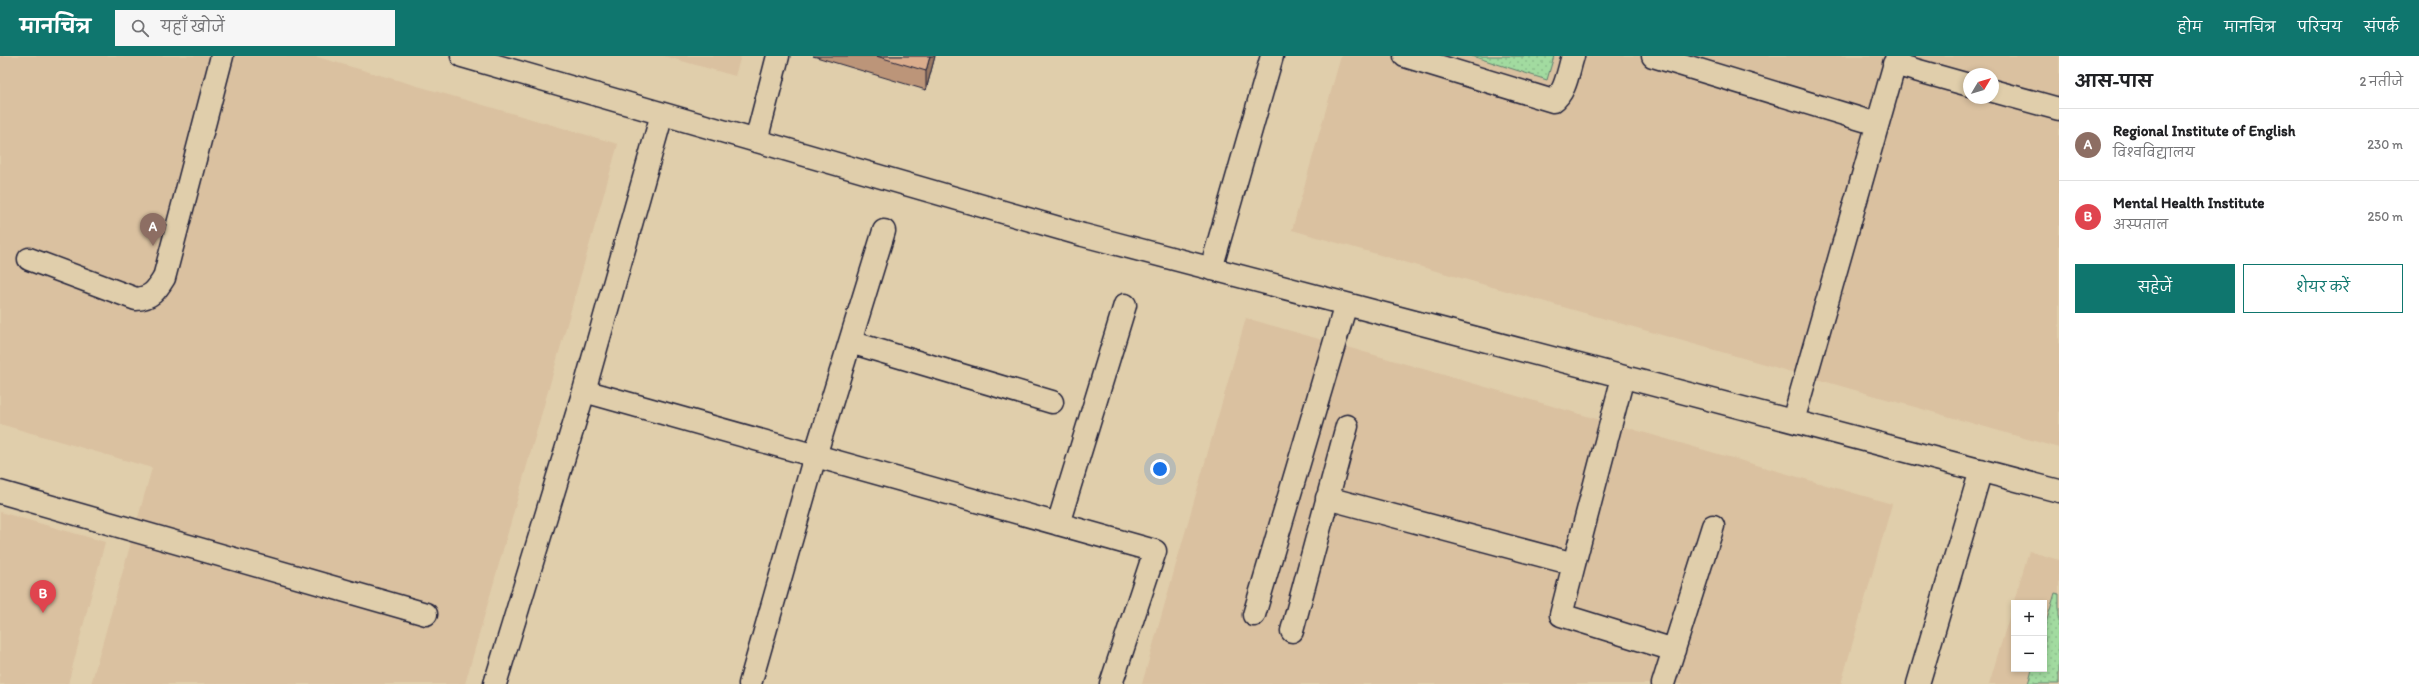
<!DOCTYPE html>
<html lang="hi">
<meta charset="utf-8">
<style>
body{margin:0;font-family:Itim,"Playpen Sans Deva",sans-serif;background:#f6f6f6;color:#202124}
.controls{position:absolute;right:12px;bottom:12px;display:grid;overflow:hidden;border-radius:0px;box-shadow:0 2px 6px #0003}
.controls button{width:36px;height:36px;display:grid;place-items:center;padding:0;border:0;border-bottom:1px solid #e0e0e0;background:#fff;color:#202124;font:20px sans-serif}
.compass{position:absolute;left:1963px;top:12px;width:36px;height:36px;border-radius:50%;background:#fff;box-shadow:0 2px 6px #0003;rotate:52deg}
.you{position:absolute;left:1160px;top:413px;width:14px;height:14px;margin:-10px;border:3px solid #fff;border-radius:50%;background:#1a73e8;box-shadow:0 0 0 6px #1a73e833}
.badge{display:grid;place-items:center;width:26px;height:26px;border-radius:50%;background:#0f766e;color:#fff;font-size:13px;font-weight:700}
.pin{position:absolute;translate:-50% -33px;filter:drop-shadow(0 1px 2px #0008)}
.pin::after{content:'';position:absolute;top:21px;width:14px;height:12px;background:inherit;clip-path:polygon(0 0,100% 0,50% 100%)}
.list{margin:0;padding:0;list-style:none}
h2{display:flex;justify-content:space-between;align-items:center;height:52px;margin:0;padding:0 16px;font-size:17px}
h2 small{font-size:13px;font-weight:400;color:#757577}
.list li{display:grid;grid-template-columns:26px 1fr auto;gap:12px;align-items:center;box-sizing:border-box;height:72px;padding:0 16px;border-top:1px solid #e0e0e0}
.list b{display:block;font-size:15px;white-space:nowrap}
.list p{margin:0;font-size:13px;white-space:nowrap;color:#757577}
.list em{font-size:13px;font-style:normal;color:#757577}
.actions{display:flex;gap:8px;padding:12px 16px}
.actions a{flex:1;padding:9px 0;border:1px solid #0f766e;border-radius:0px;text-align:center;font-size:14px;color:#0f766e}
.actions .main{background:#0f766e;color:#fff}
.icon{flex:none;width:22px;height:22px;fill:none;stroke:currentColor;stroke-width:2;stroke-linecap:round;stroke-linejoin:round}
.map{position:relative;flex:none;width:2059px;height:628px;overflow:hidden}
header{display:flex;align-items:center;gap:24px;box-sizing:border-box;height:56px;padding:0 20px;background:#0f766e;color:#fff}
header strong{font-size:19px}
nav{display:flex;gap:22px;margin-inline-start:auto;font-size:14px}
.search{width:280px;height:36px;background:#f6f6f6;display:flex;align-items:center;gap:10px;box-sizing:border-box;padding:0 14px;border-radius:0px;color:#757577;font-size:15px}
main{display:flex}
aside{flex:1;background:#fff}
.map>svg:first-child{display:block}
.built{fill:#dac1a0;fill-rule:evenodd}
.park{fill:url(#park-dots);stroke:#627e6e}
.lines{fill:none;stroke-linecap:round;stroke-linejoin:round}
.minor-casing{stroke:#22223b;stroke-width:25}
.minor{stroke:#e0ceab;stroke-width:22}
.wall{fill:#bc9579;stroke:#22223b}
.shaded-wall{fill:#997963;stroke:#22223b}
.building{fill:#dbad8d;stroke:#22223b}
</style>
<header>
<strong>मानचित्र</strong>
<div class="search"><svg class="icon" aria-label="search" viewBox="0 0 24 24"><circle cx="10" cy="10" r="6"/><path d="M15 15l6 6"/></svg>यहाँ खोजें</div>
<nav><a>होम</a><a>मानचित्र</a><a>परिचय</a><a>संपर्क</a></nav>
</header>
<main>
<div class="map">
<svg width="2059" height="628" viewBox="0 0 2059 628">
<defs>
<pattern id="park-dots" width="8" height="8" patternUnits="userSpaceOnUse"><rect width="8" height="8" fill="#a2dba0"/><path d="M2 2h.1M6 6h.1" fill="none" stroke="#8bbc8b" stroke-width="1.8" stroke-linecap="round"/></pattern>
</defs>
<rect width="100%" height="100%" fill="#e0ceab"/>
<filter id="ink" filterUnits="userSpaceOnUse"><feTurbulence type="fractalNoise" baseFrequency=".025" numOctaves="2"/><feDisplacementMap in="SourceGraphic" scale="8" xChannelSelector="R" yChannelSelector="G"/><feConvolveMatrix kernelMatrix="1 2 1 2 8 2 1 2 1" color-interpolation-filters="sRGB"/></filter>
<g filter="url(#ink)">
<!-- built -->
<path class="built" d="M0,0H314L618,88L465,628H91L152,412L0,368Z
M664,0H741L735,20Z
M1341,0H2059V392L1292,174ZM1969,18H1993V42H1969Z
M1246,262L1892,448L1841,628H1142Z
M0,456L105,486L68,628H0Z
M2029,495L2059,504V628H1989ZM2014,547H2044V613H2014Z"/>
<!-- park -->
<path class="park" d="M1472,0H1554L1547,24Z
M2055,537L2059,538V628H2028L2032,613H2044V574Z"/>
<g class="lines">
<!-- minor casing -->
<g class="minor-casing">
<path id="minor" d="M462,0L1083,179L2059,435
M1405,0L1553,45C1566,36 1568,15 1573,0
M1653,0L1877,68
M1894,8L1969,29
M1993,35L2059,53
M756,85L778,0
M29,203L136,243C151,242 156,235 164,222L222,0
M1211,213L1272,0
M850,286L1052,346
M584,335L1155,495L1111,628
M1793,365L1897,0
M0,436L426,558
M1327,442L1574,508L1623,321
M1058,468L1125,249
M1574,508L1561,559L1674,594
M1254,559L1346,248
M1292,575L1347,370
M495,628L584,335L662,58
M750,628L815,400L884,175
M1663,628L1713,470
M1918,628L1981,414"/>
</g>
<!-- minor -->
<use href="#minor" class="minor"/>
</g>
<!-- wall -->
<path class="wall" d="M813,0H935L926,34Z"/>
<!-- shaded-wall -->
<path class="shaded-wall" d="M930,0H935L926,34V15Z"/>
<!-- building -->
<path class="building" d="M876,0H930L926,15Z"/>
</g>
</svg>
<div class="controls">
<button>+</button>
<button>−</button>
</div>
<svg class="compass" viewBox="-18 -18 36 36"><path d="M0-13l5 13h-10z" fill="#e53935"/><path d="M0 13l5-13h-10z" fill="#757577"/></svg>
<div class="you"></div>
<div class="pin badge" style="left:153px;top:190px;background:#8d6e63">A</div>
<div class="pin badge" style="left:43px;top:557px;background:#e0444e">B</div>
</div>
<aside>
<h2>आस-पास<small>2 नतीजे</small></h2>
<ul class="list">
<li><span class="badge" style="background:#8d6e63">A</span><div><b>Regional Institute of English</b><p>विश्वविद्यालय</p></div><em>230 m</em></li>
<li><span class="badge" style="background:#e0444e">B</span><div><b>Mental Health Institute</b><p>अस्पताल</p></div><em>250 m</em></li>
</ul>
<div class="actions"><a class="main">सहेजें</a><a>शेयर करें</a></div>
</aside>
</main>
